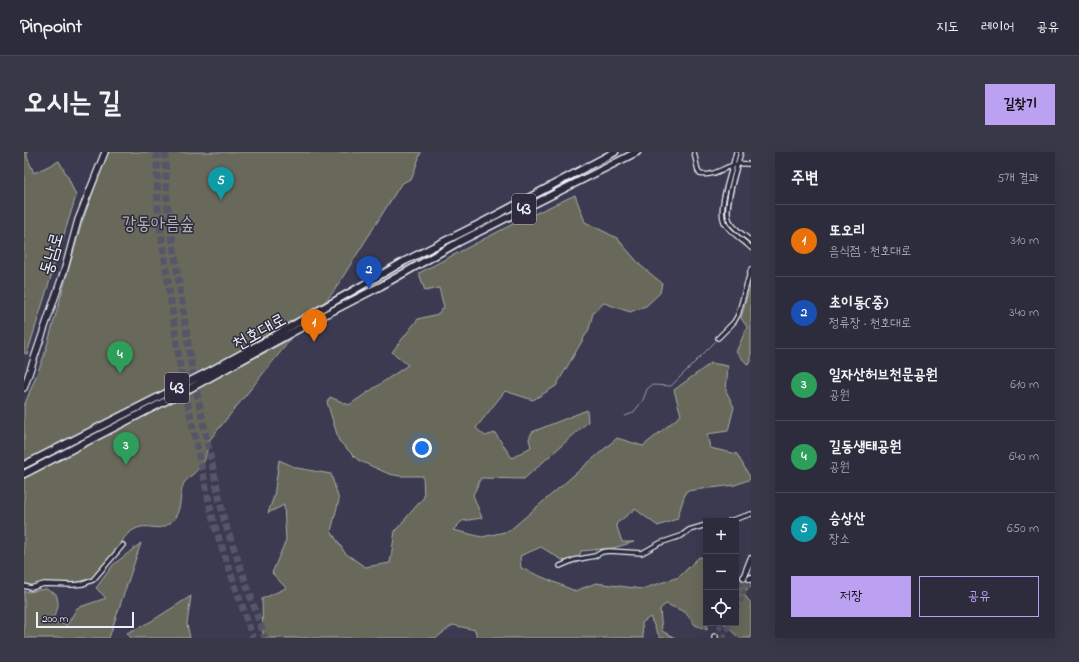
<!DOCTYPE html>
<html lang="ko">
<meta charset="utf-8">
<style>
body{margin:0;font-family:"Indie Flower","Poor Story",sans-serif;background:#393847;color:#f1f3f6}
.controls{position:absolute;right:12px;bottom:12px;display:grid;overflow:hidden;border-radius:0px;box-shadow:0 4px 16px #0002}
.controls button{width:36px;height:36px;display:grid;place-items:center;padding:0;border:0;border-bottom:1px solid #484856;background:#2d2c3c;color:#f1f3f6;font:20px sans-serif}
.scale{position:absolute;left:12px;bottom:10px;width:98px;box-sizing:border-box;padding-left:4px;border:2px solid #e8f1f8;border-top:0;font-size:11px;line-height:14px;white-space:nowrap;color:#e8f1f8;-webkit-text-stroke:3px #2f2a3d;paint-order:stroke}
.you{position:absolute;left:398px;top:296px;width:14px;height:14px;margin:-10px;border:3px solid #fff;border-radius:50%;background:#1a73e8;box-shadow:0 0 0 6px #1a73e833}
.badge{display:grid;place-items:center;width:26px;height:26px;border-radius:50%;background:#bca0f2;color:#fff;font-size:13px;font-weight:700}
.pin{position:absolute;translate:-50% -33px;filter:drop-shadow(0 1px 2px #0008)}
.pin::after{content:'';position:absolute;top:21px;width:14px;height:12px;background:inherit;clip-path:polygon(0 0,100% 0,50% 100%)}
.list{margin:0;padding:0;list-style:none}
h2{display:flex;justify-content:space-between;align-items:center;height:52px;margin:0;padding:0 16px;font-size:17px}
h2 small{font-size:13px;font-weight:400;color:#a7a7af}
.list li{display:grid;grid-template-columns:26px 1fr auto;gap:12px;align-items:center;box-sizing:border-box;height:72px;padding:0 16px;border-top:1px solid #484856}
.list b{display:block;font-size:15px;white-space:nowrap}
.list p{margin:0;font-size:13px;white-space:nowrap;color:#a7a7af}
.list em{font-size:13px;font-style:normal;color:#a7a7af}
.actions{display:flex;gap:8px;padding:12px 16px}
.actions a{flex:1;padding:9px 0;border:1px solid #bca0f2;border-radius:0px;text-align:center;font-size:14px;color:#bca0f2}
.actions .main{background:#bca0f2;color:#111}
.icon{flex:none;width:22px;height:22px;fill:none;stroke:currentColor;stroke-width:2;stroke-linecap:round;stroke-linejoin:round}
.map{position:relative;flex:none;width:727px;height:486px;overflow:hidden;border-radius:0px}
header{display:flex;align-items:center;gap:24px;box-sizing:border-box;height:56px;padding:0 20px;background:#2d2c3c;border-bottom:1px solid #484856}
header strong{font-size:19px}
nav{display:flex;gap:22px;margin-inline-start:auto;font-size:14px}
.intro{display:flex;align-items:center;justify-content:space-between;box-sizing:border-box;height:96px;padding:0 24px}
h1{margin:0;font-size:28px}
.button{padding:10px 18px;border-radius:0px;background:#bca0f2;color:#111;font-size:14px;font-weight:700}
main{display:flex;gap:24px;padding:0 24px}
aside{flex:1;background:#2d2c3c;border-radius:0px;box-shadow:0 4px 16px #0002}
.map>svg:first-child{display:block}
.green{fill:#68695a;stroke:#a8ada9}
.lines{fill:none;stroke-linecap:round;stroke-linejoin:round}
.stream{stroke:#8c9eab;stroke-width:1}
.secondary-tunnel{stroke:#565569;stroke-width:5.5;stroke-dasharray:5.5 3;stroke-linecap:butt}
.motorway-tunnel{stroke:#565569;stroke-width:7;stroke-dasharray:7 3.5;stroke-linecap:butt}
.minor-casing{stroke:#e8f1f8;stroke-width:6}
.secondary-casing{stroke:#e8f1f8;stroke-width:8}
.primary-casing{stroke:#e8f1f8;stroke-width:9}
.minor{stroke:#2f2a3d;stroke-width:3.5}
.secondary{stroke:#2f2a3d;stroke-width:5.5}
.primary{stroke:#2f2a3d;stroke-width:6}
.labels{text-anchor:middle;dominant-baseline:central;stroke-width:3;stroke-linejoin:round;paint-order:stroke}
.shield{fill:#2f2a3d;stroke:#b0b5c0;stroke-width:1}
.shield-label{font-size:17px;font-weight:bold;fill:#e8f1f8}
.park-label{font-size:18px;fill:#aeb4b1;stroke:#2f2a3d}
.street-label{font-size:18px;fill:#e8f1f8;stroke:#2f2a3d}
</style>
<header>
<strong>Pinpoint</strong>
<nav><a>지도</a><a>레이어</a><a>공유</a></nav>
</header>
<div class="intro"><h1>오시는 길</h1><a class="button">길찾기</a></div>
<main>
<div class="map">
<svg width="727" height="486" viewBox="0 0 727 486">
<rect width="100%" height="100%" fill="#3c3a50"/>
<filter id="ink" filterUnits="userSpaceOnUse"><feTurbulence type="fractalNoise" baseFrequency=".025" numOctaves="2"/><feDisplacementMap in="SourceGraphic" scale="8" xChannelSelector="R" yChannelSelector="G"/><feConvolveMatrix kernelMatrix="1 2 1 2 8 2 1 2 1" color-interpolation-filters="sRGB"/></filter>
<g filter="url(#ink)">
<!-- green -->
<path class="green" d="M0,0H3V5L10,21L35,9L45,27L52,44L3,202L0,201Z
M84,0H397L388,26L377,32L310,139L289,164L163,231L0,310V254L20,204L58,70Z
M551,43L561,70L593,86L617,114L638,131L636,141L622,154L606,160L580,151L569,161L565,177L532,234L509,248L481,239L452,276L461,284L471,281L488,306L507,295L505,287L508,280L563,258L564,270L500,327L457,326L449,343L458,366L438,369L429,378L458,385L485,379L593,286L619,294L657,263L650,238L687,211L704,214L702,239L710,255L704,279L683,282L686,296L713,302L727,327L711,333L662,339L653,367L634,374L611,357L592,372L598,390H610L589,396L557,399L553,411L538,408L517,395L496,404L497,416L551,439L572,431L618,437L655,425L675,405L682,406L683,478L671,473L661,460L642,452L636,457L638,479L651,486H636L626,465L618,471L619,486H453L451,478L429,473L412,486H239L238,447L262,436L248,421L262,388L260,353L244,361L250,344L255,308L273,316L307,322L315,348L307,379L321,401L341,415L366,411L371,379L400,345L399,324H376L365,322L334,308L315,289L303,250L306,245L325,253L384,213L368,200L394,167L414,162L420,155L415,136L401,139L395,121L487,73Z
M727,131V210L724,213L712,200L723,175L717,166Z
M267,187L184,290C182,307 182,311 169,322C166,325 162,328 160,331C154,343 160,359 146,371C135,380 128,373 117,375C108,377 99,384 97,393L68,426L47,432L19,431L7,434L0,433V326Z
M117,391L85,486H0V439L4,440L22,437L32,442C36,453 34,459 27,469L43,473L53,456L82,446L72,436L89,413Z
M712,410L713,423L727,429V435L718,440L727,451V486H715L699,471H712Z
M167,444L163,472L166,486H107L103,481L126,470Z"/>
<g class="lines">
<!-- stream -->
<path class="stream" d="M712,12L715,0
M709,21L711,15
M706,34C698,63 696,66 719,87
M601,264L609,261L619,248L623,237L628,233L647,234L691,190"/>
<!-- secondary-tunnel -->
<path class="secondary-tunnel" d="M712,441L720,425
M712,458L726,427
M691,485L698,471
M699,486L706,471"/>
<!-- motorway-tunnel -->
<path class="motorway-tunnel" d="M133,0L134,58L157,221L190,372L229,486
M141,0L143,50L168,218L200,368L241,486"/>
<!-- minor casing -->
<g class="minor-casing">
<path id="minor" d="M670,0L674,19L676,22C688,25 699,16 710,13C715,11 722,12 727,12
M712,0C709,17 693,55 700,70C705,80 719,88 727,96
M717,0C713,15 700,54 705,67C708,76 720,83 727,89
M694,186L710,170L714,163L727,117
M705,369L727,362
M536,414L550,408L571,404L578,400L585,399L618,401L636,391L657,384L665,378L682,373
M0,434L7,436L20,432L48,433L59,432L69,428L99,393"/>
</g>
<!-- secondary casing -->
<g class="secondary-casing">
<path id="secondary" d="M0,236L41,116L54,68L81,0
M720,425L727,407
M726,427L727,426
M691,486V485"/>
</g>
<!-- primary casing -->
<g class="primary-casing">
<path id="primary" d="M0,313L186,219L234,193L381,109L459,70L591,0
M0,322L165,237L291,168L357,134L435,90L613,0"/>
</g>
<!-- minor -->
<use href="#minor" class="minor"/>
<!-- secondary -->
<use href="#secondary" class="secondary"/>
<!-- primary -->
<use href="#primary" class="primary"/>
</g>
</g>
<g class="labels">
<!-- shield labels -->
<g class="shield">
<rect x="488" y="42" width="24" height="30" rx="3"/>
<rect x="141" y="221" width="24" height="30" rx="3"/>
</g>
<g class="shield-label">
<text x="500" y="57">43</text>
<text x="153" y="236">43</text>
</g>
<!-- park labels -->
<g class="park-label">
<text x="134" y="73">강동아름숲</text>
</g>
<!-- street labels -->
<g class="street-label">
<text transform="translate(29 102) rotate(-74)">동남로</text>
<text transform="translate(236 181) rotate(-29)">천호대로</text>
</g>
</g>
</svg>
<div class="controls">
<button>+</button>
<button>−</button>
<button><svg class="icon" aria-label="locate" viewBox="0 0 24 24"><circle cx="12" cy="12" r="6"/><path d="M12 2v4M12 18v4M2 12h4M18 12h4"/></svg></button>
</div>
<div class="scale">200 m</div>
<div class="you"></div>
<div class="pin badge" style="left:290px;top:190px;background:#e8710a">1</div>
<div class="pin badge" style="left:345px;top:137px;background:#1a4fb4">2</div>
<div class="pin badge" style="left:102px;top:313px;background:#2e9e5b">3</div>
<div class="pin badge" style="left:96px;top:222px;background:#2e9e5b">4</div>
<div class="pin badge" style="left:197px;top:48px;background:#0f9aa8">5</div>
</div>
<aside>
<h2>주변<small>5개 결과</small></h2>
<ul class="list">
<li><span class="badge" style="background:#e8710a">1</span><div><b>또오리</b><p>음식점 · 천호대로</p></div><em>310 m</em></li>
<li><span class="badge" style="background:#1a4fb4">2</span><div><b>초이동(중)</b><p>정류장 · 천호대로</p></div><em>340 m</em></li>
<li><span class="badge" style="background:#2e9e5b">3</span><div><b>일자산허브천문공원</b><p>공원</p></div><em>610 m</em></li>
<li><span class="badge" style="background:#2e9e5b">4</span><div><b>길동생태공원</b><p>공원</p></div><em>640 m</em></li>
<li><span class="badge" style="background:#0f9aa8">5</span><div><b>승상산</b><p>장소</p></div><em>650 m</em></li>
</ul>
<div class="actions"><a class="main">저장</a><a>공유</a></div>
</aside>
</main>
